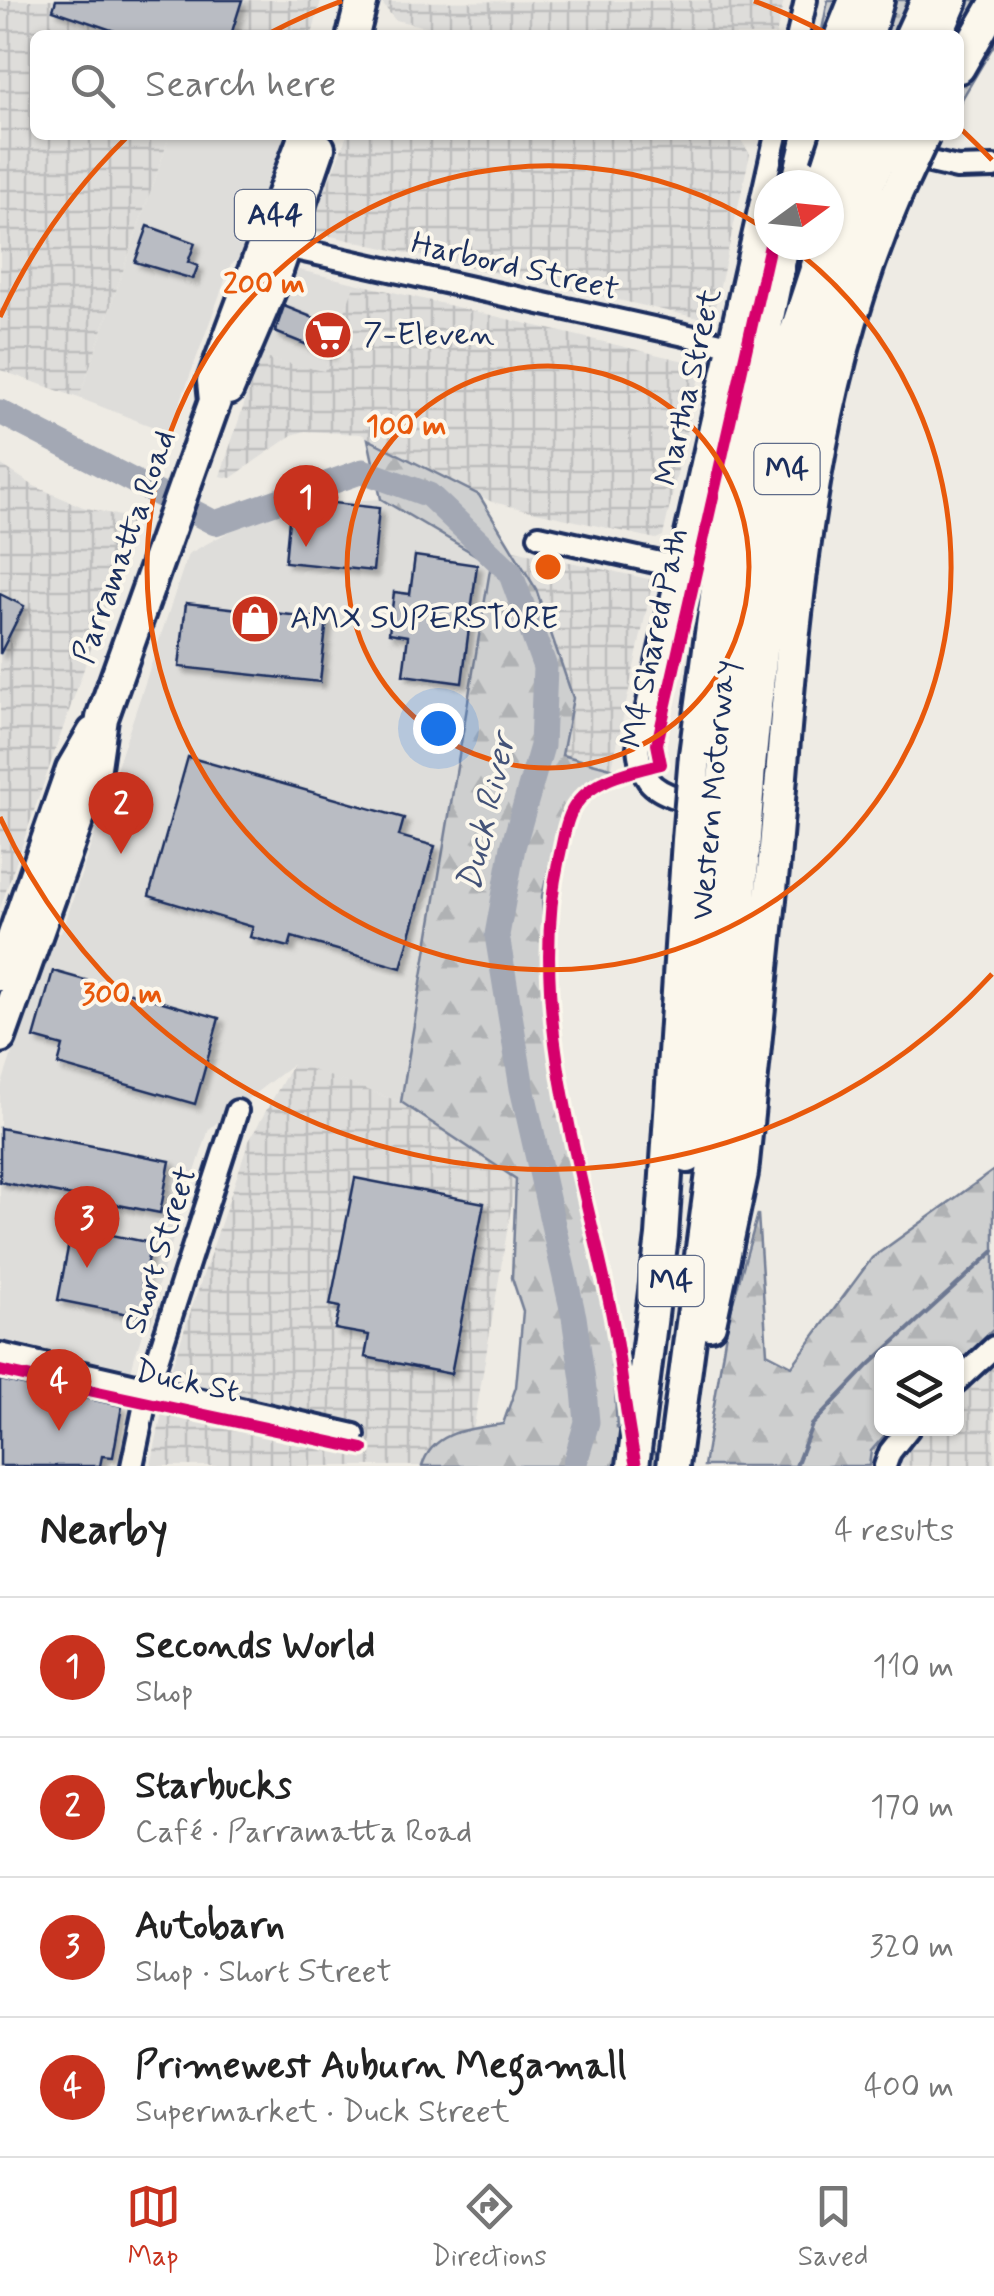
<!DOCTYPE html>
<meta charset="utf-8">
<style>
body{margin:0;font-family:Mynerve,sans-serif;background:#f2f2f2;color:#222}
.controls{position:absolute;right:30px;bottom:30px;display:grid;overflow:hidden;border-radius:15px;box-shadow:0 2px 8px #0004}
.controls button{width:90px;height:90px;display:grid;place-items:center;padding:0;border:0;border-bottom:2px solid #e0e0e0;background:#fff;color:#222;font:50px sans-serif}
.compass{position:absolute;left:754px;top:170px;width:90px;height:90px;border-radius:50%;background:#fff;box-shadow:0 2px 8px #0004;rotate:75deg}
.you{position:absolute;left:438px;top:728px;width:35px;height:35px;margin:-25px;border:8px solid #fff;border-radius:50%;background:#1a73e8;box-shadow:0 0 0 15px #1a73e833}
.badge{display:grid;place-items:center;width:65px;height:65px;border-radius:50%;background:#c8321e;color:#fff;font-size:32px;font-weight:700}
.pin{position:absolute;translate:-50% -82px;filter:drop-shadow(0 2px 5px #0008)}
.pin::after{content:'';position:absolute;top:52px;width:35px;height:30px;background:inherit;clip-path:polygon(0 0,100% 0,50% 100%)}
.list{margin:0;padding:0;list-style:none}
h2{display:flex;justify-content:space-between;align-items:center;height:130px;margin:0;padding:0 40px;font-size:42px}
h2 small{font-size:32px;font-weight:400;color:#767676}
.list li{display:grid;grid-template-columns:65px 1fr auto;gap:30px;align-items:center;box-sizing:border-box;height:140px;padding:0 40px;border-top:2px solid #e0e0e0}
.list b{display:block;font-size:38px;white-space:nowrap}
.list p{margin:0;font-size:32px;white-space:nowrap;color:#767676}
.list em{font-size:32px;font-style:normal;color:#767676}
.icon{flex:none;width:55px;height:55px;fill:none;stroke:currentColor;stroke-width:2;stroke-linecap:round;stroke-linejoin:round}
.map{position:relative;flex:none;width:994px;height:1466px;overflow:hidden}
.search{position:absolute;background:#fff;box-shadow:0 2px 8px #0004;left:30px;right:30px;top:30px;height:110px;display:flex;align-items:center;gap:25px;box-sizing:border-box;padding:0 35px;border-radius:15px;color:#767676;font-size:38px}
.sheet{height:690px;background:#fff}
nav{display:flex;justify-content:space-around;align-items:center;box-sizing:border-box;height:140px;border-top:2px solid #e0e0e0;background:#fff;font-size:28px;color:#767676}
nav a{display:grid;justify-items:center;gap:5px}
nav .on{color:#c8321e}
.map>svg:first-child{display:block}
.built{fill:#deddda}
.industrial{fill:url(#industrial-grid)}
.forest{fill:url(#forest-firs);stroke:#747f96;stroke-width:2.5}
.park{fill:url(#park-dots);stroke:#747f96;stroke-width:2.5}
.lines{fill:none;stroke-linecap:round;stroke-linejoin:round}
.stream{stroke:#6d7892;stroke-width:4}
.river{stroke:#a3a8b4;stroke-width:25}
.building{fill:#b9bcc3;stroke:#1b2f5e;stroke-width:2.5;filter:url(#shadow)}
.minor-casing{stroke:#1b2f5e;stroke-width:28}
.highway-casing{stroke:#1b2f5e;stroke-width:38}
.minor{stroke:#fbf7ec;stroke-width:20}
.highway{stroke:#fbf7ec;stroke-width:30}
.highway-bridge-casing{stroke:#1b2f5e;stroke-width:38;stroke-linecap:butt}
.highway-bridge{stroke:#fbf7ec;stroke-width:30}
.cycleway-casing{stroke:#fbf7ec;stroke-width:19}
.cycleway{stroke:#d6006c;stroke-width:12}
.ring{fill:none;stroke:#e8590c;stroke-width:5}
.labels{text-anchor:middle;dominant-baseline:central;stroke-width:8;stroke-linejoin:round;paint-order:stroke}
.shield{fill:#fbf7ec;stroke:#5e6b89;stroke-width:2.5}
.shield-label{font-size:30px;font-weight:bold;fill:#1b2f5e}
.street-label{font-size:32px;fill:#1b2f5e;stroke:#fbf7ec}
.poi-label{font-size:32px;fill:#1b2f5e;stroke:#fbf7ec;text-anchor:start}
.water-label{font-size:35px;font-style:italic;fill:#445378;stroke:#fbf7ec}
.centre{fill:#e8590c;stroke:#fbf7ec;stroke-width:5}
.ring-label{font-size:30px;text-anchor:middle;font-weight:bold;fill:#e8590c;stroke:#fbf7ec;stroke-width:8;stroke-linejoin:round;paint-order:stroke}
</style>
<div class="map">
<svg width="994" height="1466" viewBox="0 0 994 1466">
<defs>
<pattern id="industrial-grid" width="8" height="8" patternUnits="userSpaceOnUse" patternTransform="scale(2.5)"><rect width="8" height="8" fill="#deddda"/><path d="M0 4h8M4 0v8" fill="none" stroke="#bebebe"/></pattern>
<pattern id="forest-firs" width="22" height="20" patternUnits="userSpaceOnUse" patternTransform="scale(2.5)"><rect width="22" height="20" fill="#cecfcf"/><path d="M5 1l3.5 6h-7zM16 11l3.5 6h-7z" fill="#b0b2b4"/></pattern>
<pattern id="park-dots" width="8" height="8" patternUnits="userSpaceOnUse" patternTransform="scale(2.5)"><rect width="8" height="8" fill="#cecfcf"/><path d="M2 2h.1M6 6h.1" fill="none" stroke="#b0b2b4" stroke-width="1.8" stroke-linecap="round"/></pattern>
<filter id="shadow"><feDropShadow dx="5" dy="5" stdDeviation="2.5" flood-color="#0004"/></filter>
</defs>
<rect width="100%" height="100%" fill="#eeebe4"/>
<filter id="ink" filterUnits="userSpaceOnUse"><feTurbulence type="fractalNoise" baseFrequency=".01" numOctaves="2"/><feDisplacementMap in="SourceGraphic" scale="20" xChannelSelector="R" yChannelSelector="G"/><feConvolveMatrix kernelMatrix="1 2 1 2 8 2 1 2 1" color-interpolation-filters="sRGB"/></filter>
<g filter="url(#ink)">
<!-- built -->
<path class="built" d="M170,135H285L242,258L231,264L169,433L79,398Z
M299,270L355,283L324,372L260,357L292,274Z
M381,499L491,563L401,1102L293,1064L209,1129L134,1359L111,1466H0V1090L41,964L63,929L188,554L278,505Z"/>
<!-- industrial -->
<path class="industrial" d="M0,0H321L312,35H35V135H170L79,398L0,370Z
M784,0L776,35H462L395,20L381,2Z
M347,135H723L740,139L750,154L714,312L703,319L317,233L311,226Z
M355,283L697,364L700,372L663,536L656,539L492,502L361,434L305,431L292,435L231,478L220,476L260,357L324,371Z
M0,464L34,486L83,507L136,520L0,908Z
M505,548L653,580L612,768L562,755L573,698Z
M293,1063L401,1102L516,1179L467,1466H151L171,1369L249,1141Z
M994,1329V1466H869L871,1451L890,1429L956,1428L957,1364Z"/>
<!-- forest -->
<path class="forest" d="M368,439L479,495L536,589L573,698L562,755L622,771L593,781L573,795L561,816L542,896L548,1036L613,1355L617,1428L675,1466H422C433,1430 471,1429 503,1424L516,1387L523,1311L512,1278L516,1179L401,1102L491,564L381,499Z
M994,1170V1329L957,1364L956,1354H882V1428L890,1429L871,1451L869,1466H704L728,1320L758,1214L767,1353L792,1366L872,1258Z"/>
<!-- park -->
<path class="park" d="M828,0H994V45L959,104V35H821Z"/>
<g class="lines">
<!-- stream -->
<path class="stream" d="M796,1466L812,1425L869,1365L994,1251"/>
<!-- river -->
<path class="river" d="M0,412L215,523L363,471L429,495L510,572L545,667L542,746L513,847L497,935L522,1088L574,1317L583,1380L587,1422L574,1466"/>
</g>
<!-- building -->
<path class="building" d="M56,0H242L231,35H126L53,10Z
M148,226L195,243L188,262L198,266L193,279L135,262Z
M284,306L324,322L327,312L343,319L330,354L275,332Z
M307,500L379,508L373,571L285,562L290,510L306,512Z
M415,556L477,565L462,683L403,675L408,636L389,633L394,592L410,594Z
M0,594L24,606L0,654Z
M186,603L327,619L320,682L179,667Z
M188,757L404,818L399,836L435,846L401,968L292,937L289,947L250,937L253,927L149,896Z
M53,971L219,1018L195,1104L58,1065L63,1046L34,1038Z
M0,1128L170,1161L160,1213L0,1182Z
M355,1178L484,1203L451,1374L365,1357L369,1335L335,1329L340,1307L330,1305Z
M72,1227L151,1243L142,1285L150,1287L143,1317L58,1300Z
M0,1380L122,1406L113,1457L102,1456L100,1466H0Z"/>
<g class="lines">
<!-- minor casing -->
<g class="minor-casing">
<path id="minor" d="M798,35L806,0
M926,161L957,168L994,167
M286,247L730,345
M539,536L678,567
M678,798C649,789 641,777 638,747L776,135
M0,1354L354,1435
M956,1382L994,1347
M132,1466L149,1385L237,1111
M885,1466L890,1452L909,1428"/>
</g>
<!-- highway casing -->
<g class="highway-casing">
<path id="highway" d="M353,35L362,0
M841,35L855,0
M868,35L878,0
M911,35L927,0
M937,35L952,0
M959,67L994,6
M797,185L809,135
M829,231L851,172
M228,389L271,288L319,148
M695,755L726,520L783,245
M725,761L751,509L788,355L824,245
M750,767C763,630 777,495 811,361C826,299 849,240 870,180
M781,776C797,578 816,377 897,193
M0,975L72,769L93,733
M0,1037L94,774L102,718L215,401L213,381L305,135
M688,1157L717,846
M710,1324L742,1173L774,860
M633,1466L662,1236L688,840
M673,1466L724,1083L744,852"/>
</g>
<!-- minor -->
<use href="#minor" class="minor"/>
<!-- highway -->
<use href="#highway" class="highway"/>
<!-- highway-bridge casing -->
<g class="highway-bridge-casing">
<path id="highway-bridge" d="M828,166L838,135
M851,172L867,135
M870,180L891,135
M897,193L924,135
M688,840L695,755
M717,846L725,761
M744,852L750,767
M774,860L781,776"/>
</g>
<!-- highway-bridge -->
<use href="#highway-bridge" class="highway-bridge"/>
<!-- cycleway casing -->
<g class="cycleway-casing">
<path id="cycleway" d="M0,1371L363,1449
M636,1466C624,1411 621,1356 609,1301C579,1159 527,1004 559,858C563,842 565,821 574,807C593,778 630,772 661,764L657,744L770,245"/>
</g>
<!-- cycleway -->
<use href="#cycleway" class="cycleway"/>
</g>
</g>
<!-- distance rings -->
<g class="ring">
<circle cx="548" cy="567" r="201"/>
<path d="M790 246A402 402 0 1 1 767 230"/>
<path d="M992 974A602 602 0 0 1 0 817M0 317A602 602 0 0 1 126 138M270 33A602 602 0 0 1 342 1M754 1A602 602 0 0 1 826 33M962 130A602 602 0 0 1 992 160"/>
</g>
<!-- icons -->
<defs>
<g id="supermarket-disc" transform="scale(2.5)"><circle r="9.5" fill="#c8321e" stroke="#fbf7ec"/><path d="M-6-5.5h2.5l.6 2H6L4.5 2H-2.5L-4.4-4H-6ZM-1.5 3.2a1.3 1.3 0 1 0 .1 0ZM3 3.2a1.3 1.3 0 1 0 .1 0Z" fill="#fff"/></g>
<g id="shop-disc" transform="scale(2.5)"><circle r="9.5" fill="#c8321e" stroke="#fbf7ec"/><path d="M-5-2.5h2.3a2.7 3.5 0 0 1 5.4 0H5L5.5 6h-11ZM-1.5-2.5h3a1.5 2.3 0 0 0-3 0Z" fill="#fff"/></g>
</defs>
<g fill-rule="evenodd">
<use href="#supermarket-disc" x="328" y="335"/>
<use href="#shop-disc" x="255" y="619"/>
</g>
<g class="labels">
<!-- shield labels -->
<g class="shield">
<rect x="235" y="190" width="80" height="50" rx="8"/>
<rect x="754.5" y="444" width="65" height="50" rx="8"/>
<rect x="638.5" y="1256" width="65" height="50" rx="8"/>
</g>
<g class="shield-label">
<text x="275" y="215">A44</text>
<text x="787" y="469">M4</text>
<text x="671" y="1281">M4</text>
</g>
<!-- street labels -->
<g class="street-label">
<text transform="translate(515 267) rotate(13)">Harbord Street</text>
<text transform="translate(689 387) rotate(-77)">Martha Street</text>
<text transform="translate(125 547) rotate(-70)">Parramatta Road</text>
<text transform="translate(655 638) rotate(-78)">M4 Shared Path</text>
<text transform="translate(714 790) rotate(-85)">Western Motorway</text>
<text transform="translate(161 1250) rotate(-72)">Short Street</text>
<text transform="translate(187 1382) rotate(12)">Duck St</text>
</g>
<!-- poi labels -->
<g class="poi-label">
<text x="363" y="335">7-Eleven</text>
<text x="290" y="619">AMX SUPERSTORE</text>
</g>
<!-- water labels -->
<g class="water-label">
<text transform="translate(487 813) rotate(-77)">Duck River</text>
</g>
</g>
<circle cx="548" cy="567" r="15" class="centre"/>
<g class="ring-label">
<text x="264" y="293">200 m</text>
<text x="406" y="435">100 m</text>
<text x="122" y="1003">300 m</text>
</g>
</svg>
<div class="controls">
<button><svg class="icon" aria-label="layers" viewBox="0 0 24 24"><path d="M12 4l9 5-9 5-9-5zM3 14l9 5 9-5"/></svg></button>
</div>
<svg class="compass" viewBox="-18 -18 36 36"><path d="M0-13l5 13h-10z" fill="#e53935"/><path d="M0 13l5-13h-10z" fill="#767676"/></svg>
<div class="you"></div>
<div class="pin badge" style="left:306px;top:547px">1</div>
<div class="pin badge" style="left:121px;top:854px">2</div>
<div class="pin badge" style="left:87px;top:1268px">3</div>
<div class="pin badge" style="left:59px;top:1431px">4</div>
<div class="search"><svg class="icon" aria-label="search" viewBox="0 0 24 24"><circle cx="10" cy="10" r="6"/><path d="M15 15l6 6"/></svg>Search here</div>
</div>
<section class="sheet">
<h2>Nearby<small>4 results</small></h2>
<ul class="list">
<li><span class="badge">1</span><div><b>Seconds World</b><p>Shop</p></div><em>110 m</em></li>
<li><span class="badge">2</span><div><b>Starbucks</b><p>Café · Parramatta Road</p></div><em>170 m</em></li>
<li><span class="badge">3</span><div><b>Autobarn</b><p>Shop · Short Street</p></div><em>320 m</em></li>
<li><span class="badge">4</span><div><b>Primewest Auburn Megamall</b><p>Supermarket · Duck Street</p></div><em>400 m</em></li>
</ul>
</section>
<nav>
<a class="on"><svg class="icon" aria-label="map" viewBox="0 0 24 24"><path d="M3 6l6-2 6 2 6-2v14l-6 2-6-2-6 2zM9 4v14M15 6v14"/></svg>Map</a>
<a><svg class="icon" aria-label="directions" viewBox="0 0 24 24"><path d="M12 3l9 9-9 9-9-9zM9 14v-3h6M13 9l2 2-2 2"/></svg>Directions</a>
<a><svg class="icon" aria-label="saved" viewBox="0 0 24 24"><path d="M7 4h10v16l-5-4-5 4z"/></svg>Saved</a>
</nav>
